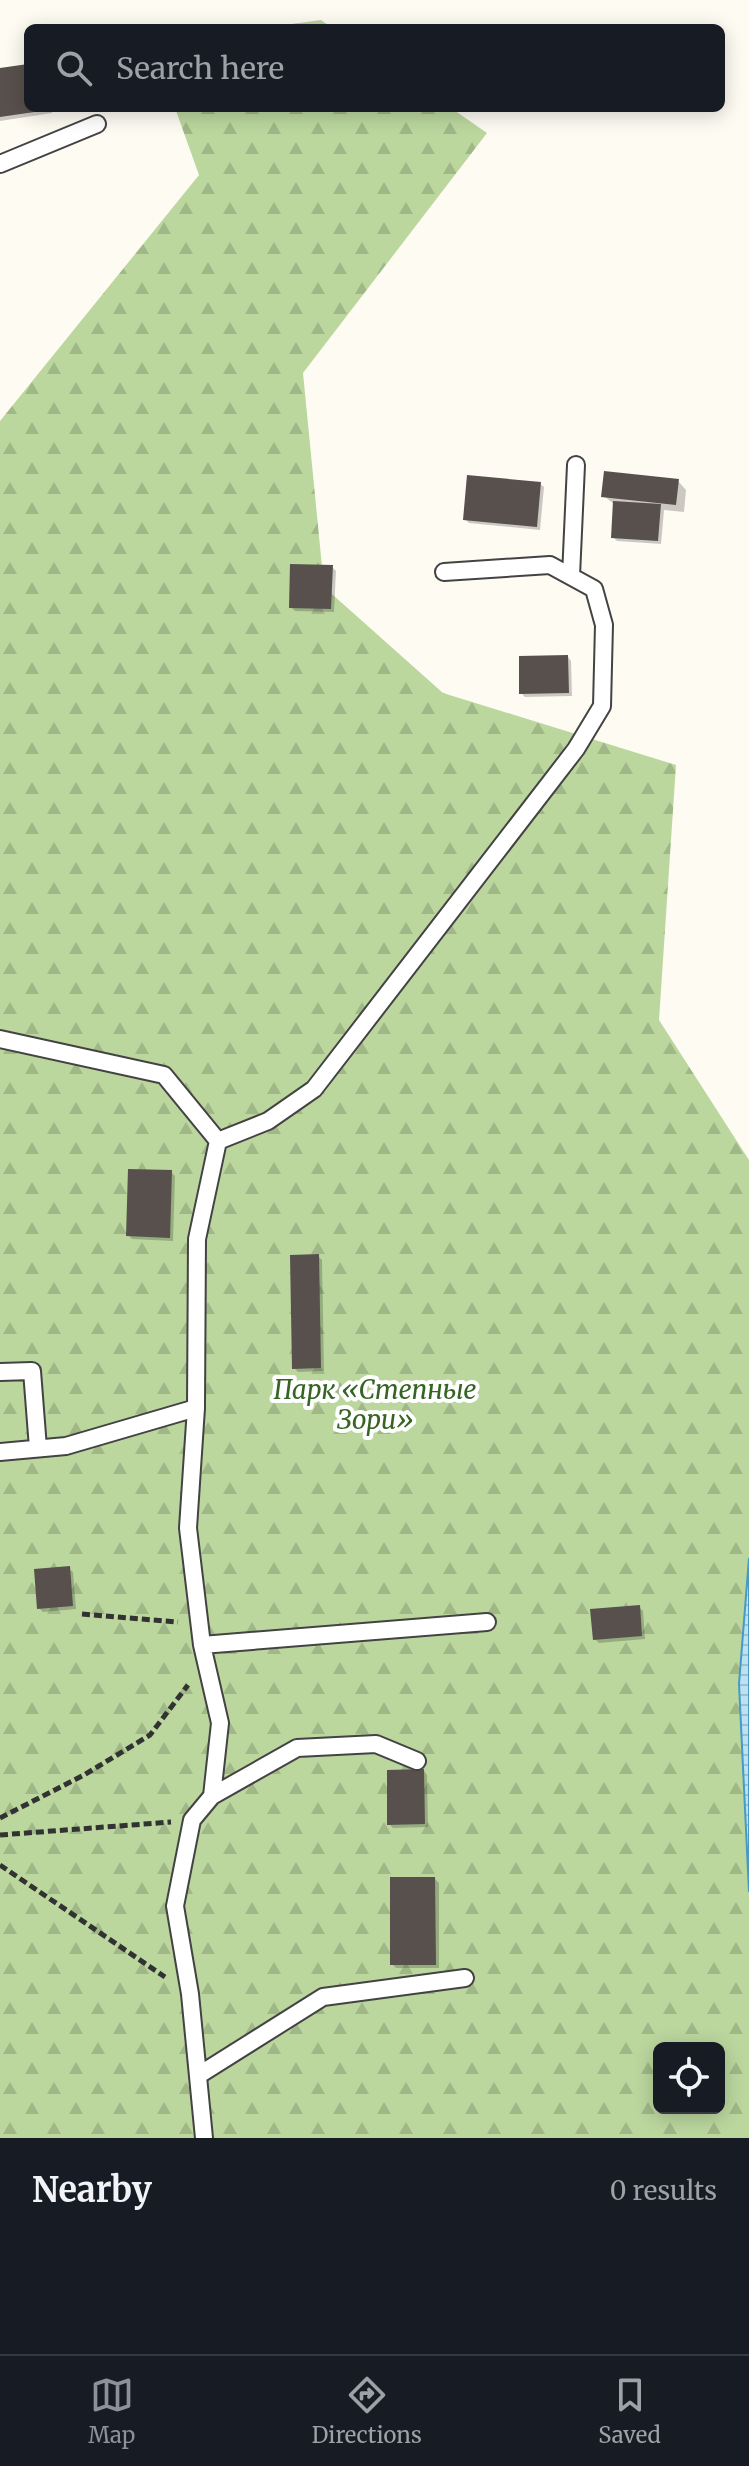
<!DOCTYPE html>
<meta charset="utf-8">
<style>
body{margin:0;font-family:Merriweather,serif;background:#20242c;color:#f1f3f6}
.controls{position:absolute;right:24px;bottom:24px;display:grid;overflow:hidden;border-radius:12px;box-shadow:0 4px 20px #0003}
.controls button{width:72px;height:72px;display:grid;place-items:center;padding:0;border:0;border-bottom:2px solid #363941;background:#171b24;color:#f1f3f6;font:40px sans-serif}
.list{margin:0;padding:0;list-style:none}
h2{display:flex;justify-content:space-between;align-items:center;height:104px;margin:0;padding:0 32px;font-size:34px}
h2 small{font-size:26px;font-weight:400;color:#9ea1a6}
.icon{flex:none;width:44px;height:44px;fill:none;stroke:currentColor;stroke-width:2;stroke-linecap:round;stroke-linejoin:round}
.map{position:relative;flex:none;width:749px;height:2138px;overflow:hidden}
.search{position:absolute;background:#171b24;box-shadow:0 4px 20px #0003;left:24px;right:24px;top:24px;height:88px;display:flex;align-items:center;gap:20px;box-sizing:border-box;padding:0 28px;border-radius:12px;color:#9ea1a6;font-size:30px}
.sheet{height:216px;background:#171b24}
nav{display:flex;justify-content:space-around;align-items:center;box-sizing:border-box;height:112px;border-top:2px solid #363941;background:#171b24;font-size:22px;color:#9ea1a6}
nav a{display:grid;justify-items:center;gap:4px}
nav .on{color:#8c9099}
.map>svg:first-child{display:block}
.forest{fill:url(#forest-firs);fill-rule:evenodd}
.water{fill:url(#water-rules);stroke:#469ac5;stroke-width:2}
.shadow{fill:#0003}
.building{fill:#58504d}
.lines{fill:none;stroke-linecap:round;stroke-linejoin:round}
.service-casing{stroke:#434343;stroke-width:20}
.path{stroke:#323232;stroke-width:5;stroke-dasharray:8 4;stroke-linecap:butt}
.service{stroke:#fff;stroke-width:16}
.labels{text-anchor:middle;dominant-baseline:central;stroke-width:8;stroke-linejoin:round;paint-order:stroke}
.park-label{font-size:26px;font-style:italic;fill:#356423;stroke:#fff}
</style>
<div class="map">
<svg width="749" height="2138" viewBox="0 0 749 2138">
<defs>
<pattern id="forest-firs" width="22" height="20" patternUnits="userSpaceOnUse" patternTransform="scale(2)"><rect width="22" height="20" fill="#bbd79e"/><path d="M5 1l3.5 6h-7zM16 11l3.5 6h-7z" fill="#a0b887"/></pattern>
<pattern id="water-rules" width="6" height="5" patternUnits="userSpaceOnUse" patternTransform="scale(2)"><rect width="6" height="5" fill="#bbe1f2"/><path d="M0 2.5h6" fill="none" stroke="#a0c0ce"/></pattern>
</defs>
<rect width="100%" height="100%" fill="#fefbf3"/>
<!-- forest -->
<path class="forest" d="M321,20L332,28H263Z
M175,108H451L487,133L303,373L324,587L443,693L676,765L659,1020L749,1160V1558L739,1684L749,1892V2138H0V421L199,175ZM659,2048H719V2108H659Z"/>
<!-- water -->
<path class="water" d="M749,1558V1892L739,1684Z"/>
<!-- shadow -->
<path class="shadow" d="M28,66V108H52V113L0,121V70Z
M678,481L686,490L684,512L664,510L661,544L617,541L613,537L615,505L604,496Z
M540,484L544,487L540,530L469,523L465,519Z
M332,567L336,571L334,612L295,611L291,607Z
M568,657L571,661L572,696L525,697L521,693Z
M171,1172L175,1176L173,1241L132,1239L128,1235Z
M318,1256L322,1260L324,1371L298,1372L294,1368Z
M69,1569L73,1572L76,1609L43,1612L39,1608Z
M639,1607L643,1611L645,1639L599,1643L595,1639Z
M424,1771L427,1775L428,1827L393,1828L389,1824Z
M435,1879L439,1883V1968H396L392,1964Z"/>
<!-- building -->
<path class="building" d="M28,64V108L48,110L0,117V68Z
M604,471L679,479L676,505L601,497Z
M467,475L541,482L537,527L463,520Z
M613,501L661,504L658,541L611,538Z
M290,564L333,565L331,609L289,608Z
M568,655L569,693L519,694V656Z
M128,1169L172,1170L170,1238L126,1236Z
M319,1254L321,1368L292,1369L290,1255Z
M70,1566L73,1606L37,1609L34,1569Z
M640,1605L642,1636L593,1640L590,1609Z
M424,1769L425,1824L387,1825V1770Z
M390,1877H435L436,1965H390Z"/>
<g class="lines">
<!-- service casing -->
<g class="service-casing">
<path id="service" d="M0,164L97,124
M571,576L576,465
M0,1039L164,1075L218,1141L197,1239L196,1408L188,1528L202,1645L220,1723L212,1796L192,1820L175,1906L190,1994L204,2138
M218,1141L268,1121L314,1089L576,749L602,706L604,625L594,589L550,565L444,572
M0,1372L32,1371L38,1448
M0,1452L66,1446L196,1408
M202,1645L487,1622
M212,1796L297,1748L376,1744L417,1761
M199,2075L323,1997L465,1978"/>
</g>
<!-- path -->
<path class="path" d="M82,1614L178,1622
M0,1818L84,1775L150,1735L188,1685
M0,1835L171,1822
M0,1865L165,1977"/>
<!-- service -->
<use href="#service" class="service"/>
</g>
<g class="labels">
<!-- park labels -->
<g class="park-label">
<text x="375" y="1389">Парк «Степные<tspan x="375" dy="30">Зори»</tspan></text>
</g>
</g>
</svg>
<div class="controls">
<button><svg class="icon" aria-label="locate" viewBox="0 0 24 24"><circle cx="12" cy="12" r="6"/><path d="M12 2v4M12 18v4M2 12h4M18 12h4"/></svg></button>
</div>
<div class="search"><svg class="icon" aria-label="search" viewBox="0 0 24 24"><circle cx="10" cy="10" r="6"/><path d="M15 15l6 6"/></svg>Search here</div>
</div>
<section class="sheet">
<h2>Nearby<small>0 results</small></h2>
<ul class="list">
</ul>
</section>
<nav>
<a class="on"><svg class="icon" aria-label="map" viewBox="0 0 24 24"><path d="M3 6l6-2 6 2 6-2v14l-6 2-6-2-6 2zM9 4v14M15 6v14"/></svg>Map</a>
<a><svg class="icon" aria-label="directions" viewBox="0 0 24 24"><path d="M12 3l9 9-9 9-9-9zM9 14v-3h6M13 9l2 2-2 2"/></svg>Directions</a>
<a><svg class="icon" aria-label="saved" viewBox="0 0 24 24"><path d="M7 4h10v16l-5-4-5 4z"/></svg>Saved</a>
</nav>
